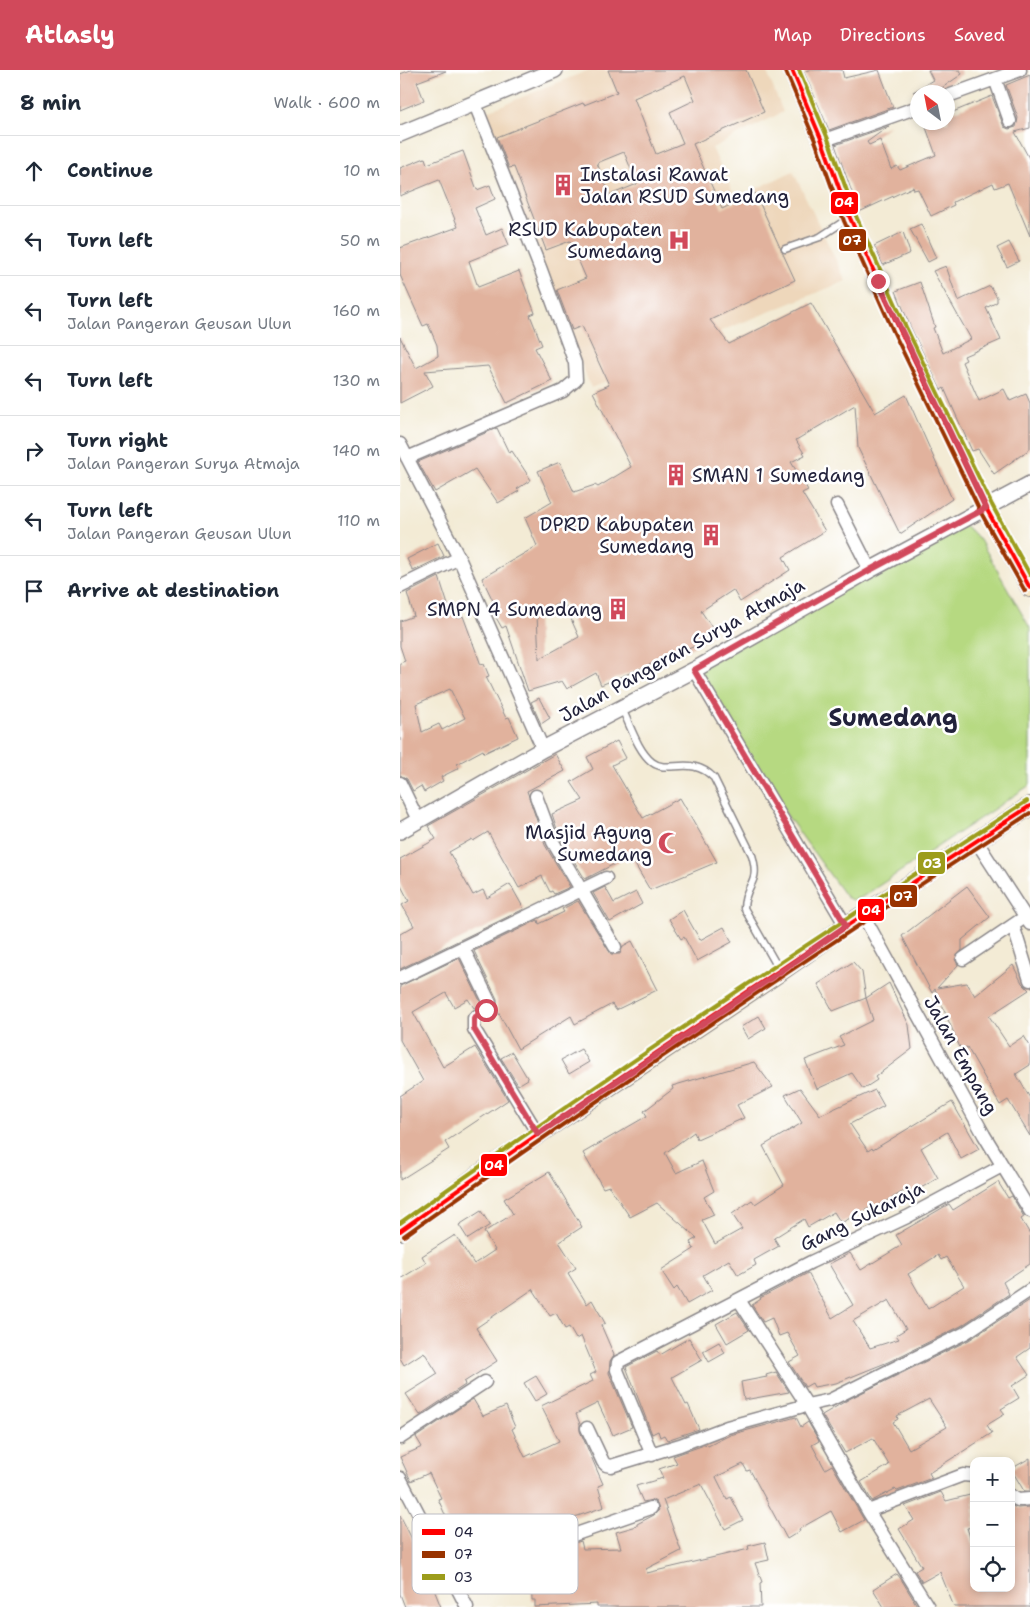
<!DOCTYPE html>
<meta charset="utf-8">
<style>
body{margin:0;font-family:"Shantell Sans",sans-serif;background:#f6f6f7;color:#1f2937}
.controls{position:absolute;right:15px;bottom:15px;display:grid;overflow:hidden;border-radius:10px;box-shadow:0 2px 8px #0003}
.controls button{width:45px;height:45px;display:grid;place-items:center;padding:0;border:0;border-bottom:1px solid #e0e1e3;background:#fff;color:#1f2937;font:25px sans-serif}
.compass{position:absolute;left:510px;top:15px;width:45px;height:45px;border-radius:50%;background:#fff;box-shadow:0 2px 8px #0003;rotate:328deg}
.stop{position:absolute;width:15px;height:15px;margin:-11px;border:4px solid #d1495b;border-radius:50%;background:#fff}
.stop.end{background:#d1495b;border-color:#fff;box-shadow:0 1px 5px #0008}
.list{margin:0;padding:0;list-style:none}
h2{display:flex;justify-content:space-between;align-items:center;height:65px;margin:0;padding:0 20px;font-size:21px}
h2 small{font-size:16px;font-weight:400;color:#747a83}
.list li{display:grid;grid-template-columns:32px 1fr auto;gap:15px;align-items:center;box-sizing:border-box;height:70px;padding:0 20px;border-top:1px solid #e0e1e3}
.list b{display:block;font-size:19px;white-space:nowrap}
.list p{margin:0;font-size:16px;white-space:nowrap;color:#747a83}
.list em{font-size:16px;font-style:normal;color:#747a83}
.icon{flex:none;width:28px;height:28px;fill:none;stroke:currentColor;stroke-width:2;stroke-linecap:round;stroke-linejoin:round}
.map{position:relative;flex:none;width:630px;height:1537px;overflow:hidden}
header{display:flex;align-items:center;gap:30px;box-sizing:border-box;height:70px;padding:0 25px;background:#d1495b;color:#fff}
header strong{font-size:24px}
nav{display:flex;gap:28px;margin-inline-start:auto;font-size:18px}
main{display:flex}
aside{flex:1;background:#fff}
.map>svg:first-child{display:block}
.built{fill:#eed7bb}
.green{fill:#b6d981;stroke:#6c7e5e}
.building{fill:#e1b29d;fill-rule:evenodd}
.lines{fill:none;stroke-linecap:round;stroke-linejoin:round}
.service-casing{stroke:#8a8688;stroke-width:9}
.minor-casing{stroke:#8a8688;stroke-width:15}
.tertiary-casing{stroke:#8a8688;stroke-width:18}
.secondary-casing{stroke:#8a8688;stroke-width:20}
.service{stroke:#fff;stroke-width:6}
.minor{stroke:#fff;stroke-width:12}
.tertiary{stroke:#fff;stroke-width:15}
.secondary{stroke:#fae7c3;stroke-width:18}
.bus-1-casing{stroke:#fff;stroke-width:8}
.bus-2-casing{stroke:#fff;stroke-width:8}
.bus-3-casing{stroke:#fff;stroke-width:8}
.bus-1{stroke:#f00;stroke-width:4}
.bus-2{stroke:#930;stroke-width:4}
.bus-3{stroke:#9c9c1b;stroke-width:4}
.route{stroke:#d1495b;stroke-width:6}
.labels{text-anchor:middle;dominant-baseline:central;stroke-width:5;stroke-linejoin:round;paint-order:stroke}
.poi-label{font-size:19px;fill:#22223b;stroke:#fff;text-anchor:end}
.street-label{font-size:19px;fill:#22223b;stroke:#fff}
.district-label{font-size:24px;font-weight:bold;fill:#22223b;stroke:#fff}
.key{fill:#fff;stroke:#bdbdc4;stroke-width:1}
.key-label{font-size:14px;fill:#22223b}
.line-badge{stroke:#fff;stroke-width:2}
.badge-label{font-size:14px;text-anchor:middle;font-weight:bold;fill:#fff}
</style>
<header>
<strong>Atlasly</strong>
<nav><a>Map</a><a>Directions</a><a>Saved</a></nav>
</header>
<main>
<aside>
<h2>8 min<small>Walk · 600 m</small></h2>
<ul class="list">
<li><svg class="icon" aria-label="ahead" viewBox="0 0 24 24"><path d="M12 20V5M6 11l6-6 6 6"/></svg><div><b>Continue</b></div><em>10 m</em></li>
<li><svg class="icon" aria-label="left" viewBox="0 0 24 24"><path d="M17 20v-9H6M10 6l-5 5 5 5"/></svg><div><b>Turn left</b></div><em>50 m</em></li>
<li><svg class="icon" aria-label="left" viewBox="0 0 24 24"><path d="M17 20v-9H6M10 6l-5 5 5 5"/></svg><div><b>Turn left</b><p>Jalan Pangeran Geusan Ulun</p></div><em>160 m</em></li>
<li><svg class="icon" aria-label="left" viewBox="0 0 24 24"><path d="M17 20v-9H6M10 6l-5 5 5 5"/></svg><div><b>Turn left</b></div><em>130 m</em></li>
<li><svg class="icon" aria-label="right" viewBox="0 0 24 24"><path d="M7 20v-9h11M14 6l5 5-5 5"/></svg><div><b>Turn right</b><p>Jalan Pangeran Surya Atmaja</p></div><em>140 m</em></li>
<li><svg class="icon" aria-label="left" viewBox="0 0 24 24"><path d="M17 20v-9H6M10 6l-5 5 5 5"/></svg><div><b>Turn left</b><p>Jalan Pangeran Geusan Ulun</p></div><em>110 m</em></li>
<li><svg class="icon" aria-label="arrive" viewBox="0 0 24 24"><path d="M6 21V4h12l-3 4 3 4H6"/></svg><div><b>Arrive at destination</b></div></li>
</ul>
</aside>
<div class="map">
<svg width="630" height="1537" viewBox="0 0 630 1537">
<rect width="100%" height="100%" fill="#fff"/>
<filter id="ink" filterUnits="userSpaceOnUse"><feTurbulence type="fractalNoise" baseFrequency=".02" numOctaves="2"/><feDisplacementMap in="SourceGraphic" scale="10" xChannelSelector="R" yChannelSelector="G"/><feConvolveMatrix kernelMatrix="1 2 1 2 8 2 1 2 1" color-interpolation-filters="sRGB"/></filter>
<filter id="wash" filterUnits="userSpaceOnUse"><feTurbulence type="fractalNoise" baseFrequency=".0096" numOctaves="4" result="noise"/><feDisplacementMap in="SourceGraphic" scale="20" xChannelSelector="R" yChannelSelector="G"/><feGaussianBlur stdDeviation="1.12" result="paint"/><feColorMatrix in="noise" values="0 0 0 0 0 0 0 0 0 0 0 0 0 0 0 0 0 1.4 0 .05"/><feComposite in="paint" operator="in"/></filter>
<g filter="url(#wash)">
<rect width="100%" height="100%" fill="#f3ebd5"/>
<!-- built -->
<path class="built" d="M189,0H366L383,42L312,78L336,129L393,101L446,211L326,259L191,318L83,43Z"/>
<!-- green -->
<path class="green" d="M564,456L572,461L580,470L630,558V715L462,827L452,830L446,827L365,715L296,600Z"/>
<g id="blocks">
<!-- building -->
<path class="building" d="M11,0L46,1L17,12L24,30L0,40V4Z
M208,0H346L364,42L293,74L322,139L355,123L395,210L310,250L329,274L411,233L475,343L506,325L552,429L500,464L458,378L455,335L396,370L405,385L391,392L408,420L402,423L425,461L383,487L390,500L340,532L333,520L301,541L315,562L293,577L201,615L196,603L167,619L162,611L128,621L106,556L102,558L91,539L96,537L82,508L137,476L125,448L152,432L138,401L160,392L174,422L195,415L198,417L231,397L193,322L209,315L182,256L172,260L157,220L186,208L170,171L146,180L114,97L109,98L97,67L183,33L184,35L217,22ZM285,6L295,30L270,42L283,73L256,84L234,28ZM224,82L237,114L210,125L197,93ZM163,531L179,567L139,589L137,545Z
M408,0H442L444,8L479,0L493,37L429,60L404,2Z
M528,0H560L562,4L536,22H513L533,10Z
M630,5V58L615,62L630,90V166L608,113L595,118L593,113L553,132L554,135L531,146L518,119L514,120L513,117L459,142L435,75L489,56L467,72L469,75L480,70L491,99L497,96L500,100L536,85L524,52H548V44L592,26L604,57L609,59L616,57L618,48L606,15Z
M63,81L77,120L90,115L95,129L75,138L86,165L102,158L109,175L69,191L78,217L119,201L135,243L130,245L142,275L135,278L152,311L107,333L88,296L25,301L33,316L0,333V267L16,298L38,286L37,275L28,254L23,256L0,205V178L58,157L39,110L0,126V98L25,88L27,94Z
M521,154L536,188L528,192L510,159Z
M503,162L510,183L483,195L474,176Z
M609,172L619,191L607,197L597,178Z
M546,196L558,231L590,216L597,227V232L586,238L601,270L564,286L566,290L562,292L579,331L604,319L610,331L626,324L630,333V379L594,404L578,379L572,381L544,318L541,320L510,256L496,221L520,212L535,257L533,258L543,283L571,269L533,201Z
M97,358L109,383L112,381L131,410L117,419L119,421L98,433L75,399L35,422L18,392Z
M38,473L44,486L13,501L7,489Z
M39,507L49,538L52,536L57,548L63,546L81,595L84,594L89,606L86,607L106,648L109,647L118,667L84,683L83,680L57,694L59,698L41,707L43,711L24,722L21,716L13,721L7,709L0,705V593L5,591L0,576V551L14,546L7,523ZM50,619L65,648L42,660L39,654L22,662L16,634Z
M139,628L150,648L141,654L131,632Z
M217,671L226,688L212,695L243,748L280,728L317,792L250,820L230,786L185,809L160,768L152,744L183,730L171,712L193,699L187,687Z
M155,684L165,701L127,721L145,775L170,817L154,824L152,821L150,822L142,806L119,818L88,762L73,771L72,769L49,782L73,825L83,820L87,828L110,814L124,839L0,899V864L14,856L2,835L9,831L0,814V789L36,769L28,756Z
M567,816L590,847L562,870V880L555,889L558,895L537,918L567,913L575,926L613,895L622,913L629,920L589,946L609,976L624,966L630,976V995L616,1004L630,1028V1066L608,1030L600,1035L567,977L561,980L535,919L532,923L502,866Z
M205,817L214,833L236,822L242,834L210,852L193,823Z
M178,831L211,884H220L223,876L232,871L257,920L216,940L212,934L175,954L171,946L118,979L97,940V929L74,881L138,850L139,854L164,842L162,839Z
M283,840L300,870L324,857L332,872L297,891L284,867L281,869L269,849Z
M59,888L81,933L74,938L68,929L54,937L46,923L13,942L43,997L75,977L108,1030L45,1072L49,1079L0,1110V1026L23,1011L0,970V916Z
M453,892L462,902L466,928L433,941L418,914Z
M489,913L509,955L512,979L475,1007L477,1010L463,1019L452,1003L417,1019L405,990L444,975L439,967L473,950L466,928Z
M359,946L366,958L348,969L341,957Z
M181,979L189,992L169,1004L161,990Z
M112,982L128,1009L118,1015L101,988Z
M354,992L373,1017L337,1035L344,1048L297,1069L294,1062L265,1083L276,1103L302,1091L314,1121L304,1127L314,1145L302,1150L315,1174L342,1159L332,1144L352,1130L355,1134L384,1115L363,1076L402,1053L385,1025L400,1018L420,1045L475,1020L484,1036L450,1054L468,1081L472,1078L473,1080L552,1032L579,1079L561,1089L547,1062L521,1078L538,1108L509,1125L506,1120L474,1138L473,1136L441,1153L434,1142L408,1157L404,1149L374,1168L379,1176L354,1190L356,1195L338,1205L329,1190L303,1205L312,1220L287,1234L277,1217L274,1220L261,1200L294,1179L290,1172L297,1168L257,1133L230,1147L209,1116L203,1118L183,1083L247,1046L244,1041L273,1019L272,1016Z
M149,1102L182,1157L159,1172L176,1198L168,1203L187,1234L192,1230L205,1253L201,1255L214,1285L210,1291L209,1303L232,1357L213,1365L198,1333L176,1344L180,1354V1361L203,1414L198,1416L204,1437L98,1473L100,1483L110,1481L112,1486L70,1500L38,1429L41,1428L29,1403L11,1411L0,1387L22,1377L16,1367L73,1329L83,1346L106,1336L115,1357L112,1359L125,1387L159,1371L141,1336L193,1311L190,1305L196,1302L181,1266L176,1269L169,1257L165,1259L156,1243L150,1246L133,1219L76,1258L97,1291L64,1312L65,1315L20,1345L6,1324L38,1304L24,1282L4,1295L0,1288V1209L26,1193L22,1186L55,1165L74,1194L95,1180L84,1162L113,1144L104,1129Z
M598,1112L608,1128L612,1126L624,1147L621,1149L630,1164V1194L603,1212L609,1224L561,1256L488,1292L436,1313L414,1317L412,1313L405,1317L389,1292L400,1286L387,1263L379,1266L372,1248L363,1252L352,1235L361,1229L360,1228L408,1203L432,1248L453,1235L429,1194L450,1183L461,1200L502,1175L496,1165L549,1134L553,1140ZM538,1185L541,1190L546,1187L564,1216L528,1239L508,1204ZM489,1230L506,1259L496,1265L499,1269L470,1278L453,1251Z
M81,1141L90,1155L68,1169L59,1155Z
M630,1230V1278L617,1287L629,1305L612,1316L619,1328L601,1339L605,1344L587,1355L592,1363L529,1403L532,1408L497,1421L495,1419L472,1431L461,1412L489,1395L473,1368L445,1383L422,1345L451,1328L569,1270ZM529,1329L547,1357L509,1379L493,1352L498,1349L497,1346Z
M337,1242L349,1260L327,1273L316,1254Z
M289,1268L302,1290L272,1307L286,1335L288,1334L299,1359L267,1370L264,1365L260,1367L258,1361L252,1364L226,1297L257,1281L260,1285Z
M319,1272L325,1283L309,1292L303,1281Z
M376,1302L389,1322L344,1330L341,1312L367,1307L366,1305Z
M136,1306L147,1324L135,1331L124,1313Z
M396,1347L401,1357L408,1352L419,1371L412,1375L425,1399L432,1395L464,1450L442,1462L431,1441L399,1459L400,1461L387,1469L350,1400L347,1401L343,1394L316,1407L327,1429L331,1427L343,1450L325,1459L301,1414L263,1430L281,1481L246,1499L247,1503L349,1479L348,1476L365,1472L369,1490L355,1493L362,1512L360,1513L361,1537H197V1534L135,1537V1530H132L131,1510L94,1520L91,1510L140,1493L139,1490L162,1477L181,1471L183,1479L221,1478L216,1462L237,1456V1454L254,1445L259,1440L256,1432L252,1430L243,1432L236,1416L263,1408L259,1399L277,1393L273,1386L307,1374L308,1376L330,1365Z
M630,1388V1421H624L611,1399Z
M541,1422L546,1431L574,1424V1457L567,1458L574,1480V1518H611V1436L618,1438L630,1437V1537H554L540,1502L522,1512L515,1501L522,1497L499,1459L514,1450L505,1436Z
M0,1445L15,1475L18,1474L34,1504L29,1507L41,1537H5L0,1524Z
M497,1504L501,1509L518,1537H484L473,1519Z"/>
</g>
</g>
<g filter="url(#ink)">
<use href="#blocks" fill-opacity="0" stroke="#8a8688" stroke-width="1"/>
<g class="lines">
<!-- service casing -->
<g class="service-casing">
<path id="service" d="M385,179L420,167L449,148
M221,637C230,654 237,680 252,692C268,705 291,684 314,708L352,785C361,815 345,812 344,838L380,901"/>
</g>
<!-- minor casing -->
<g class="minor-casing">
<path id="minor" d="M595,9L610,51
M548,26L620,0
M422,71L518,37
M0,374L59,488L143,679
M7,388L163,321L176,310L175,293L141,200L75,34
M437,435L470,500
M0,517L59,488
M294,600L446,856
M0,713L18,750
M136,726L153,772L215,877
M577,772L630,854
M463,845L584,1065L630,1141
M613,855L630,910
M63,878L90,933L89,938L74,948V959L138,1064
M563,889L625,847
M0,908L206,808
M187,1358L203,1392L206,1395L211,1396L280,1375L327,1357L407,1335L339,1230
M0,1368L85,1312
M252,1385L217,1300L218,1292L411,1192L507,1147L602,1096
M0,1408L67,1537
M611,1426L618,1430L630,1429
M468,1441L563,1405L574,1406
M55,1513L111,1496L159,1470L251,1438
M528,1537L468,1441L407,1335L430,1330L565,1263L630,1220"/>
</g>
<!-- tertiary casing -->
<g class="tertiary-casing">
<path id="tertiary" d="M0,64L155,0
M0,761L143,679L294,600L470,500L630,414"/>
</g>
<!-- secondary casing -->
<g class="secondary-casing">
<path id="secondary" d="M392,0L422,71L450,148L500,260L586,438L630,518
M0,1161L91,1096L380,902L446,856L630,736"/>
</g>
<!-- service -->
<use href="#service" class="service"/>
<!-- minor -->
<use href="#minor" class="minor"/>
<!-- tertiary -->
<use href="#tertiary" class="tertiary"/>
<!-- secondary -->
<use href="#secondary" class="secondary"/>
<!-- bus-1 casing -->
<g class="bus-1-casing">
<path id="bus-1" d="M392,0L422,71L450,148L500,260L586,438L630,518
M0,1161C206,1014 418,874 630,736"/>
</g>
<!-- bus-2 casing -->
<g class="bus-2-casing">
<path id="bus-2" d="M386,2L416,73L444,151L494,263L580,441L625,521
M4,1166C208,1020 419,881 630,743"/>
</g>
<!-- bus-3 casing -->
<g class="bus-3-casing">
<path id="bus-3" d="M399,0L428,69L456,146L506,257L592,435L630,505
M0,1153C205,1007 416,868 627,731"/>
</g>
<!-- bus-1 -->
<use href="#bus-1" class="bus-1"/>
<!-- bus-2 -->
<use href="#bus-2" class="bus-2"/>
<!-- bus-3 -->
<use href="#bus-3" class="bus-3"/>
</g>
</g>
<g class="lines" filter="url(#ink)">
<!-- route -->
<path class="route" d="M86,940L74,948V959L138,1064L380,902L446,856L294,600L470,500L586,438L478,211"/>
</g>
<!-- icons -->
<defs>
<g id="building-bare" transform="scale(1.725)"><path d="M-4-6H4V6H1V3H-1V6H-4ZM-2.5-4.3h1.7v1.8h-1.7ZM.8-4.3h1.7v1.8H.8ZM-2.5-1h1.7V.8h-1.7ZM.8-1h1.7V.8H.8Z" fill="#d1495b" stroke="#fff" stroke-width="2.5" paint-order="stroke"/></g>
<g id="hospital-bare" transform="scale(1.725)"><path d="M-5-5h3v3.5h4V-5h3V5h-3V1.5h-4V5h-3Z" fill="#d1495b" stroke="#fff" stroke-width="2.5" paint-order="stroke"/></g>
<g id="mosque-bare" transform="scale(1.725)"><path d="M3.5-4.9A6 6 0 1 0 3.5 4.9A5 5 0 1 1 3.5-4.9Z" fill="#d1495b" stroke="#fff" stroke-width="2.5" paint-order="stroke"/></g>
</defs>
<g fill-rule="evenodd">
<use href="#building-bare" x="163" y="115"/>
<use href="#hospital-bare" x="279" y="170"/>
<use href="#building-bare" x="276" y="405"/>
<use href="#building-bare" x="311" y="465"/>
<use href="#building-bare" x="218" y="539"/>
<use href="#mosque-bare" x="269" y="773"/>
</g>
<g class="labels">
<!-- poi labels -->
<g class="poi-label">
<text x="180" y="104" text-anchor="start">Instalasi Rawat<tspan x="180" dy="22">Jalan RSUD Sumedang</tspan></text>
<text x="262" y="159">RSUD Kabupaten<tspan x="262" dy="22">Sumedang</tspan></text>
<text x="292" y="405" text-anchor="start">SMAN 1 Sumedang</text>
<text x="294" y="454">DPRD Kabupaten<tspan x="294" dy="22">Sumedang</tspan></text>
<text x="202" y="539">SMPN 4 Sumedang</text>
<text x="252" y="762">Masjid Agung<tspan x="252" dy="22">Sumedang</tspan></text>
</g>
<!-- street labels -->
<g class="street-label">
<text transform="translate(282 580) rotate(-29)">Jalan Pangeran Surya Atmaja</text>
<text transform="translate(561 985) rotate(61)">Jalan Empang</text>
<text transform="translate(462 1146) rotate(-26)">Gang Sukaraja</text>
</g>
<!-- district labels -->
<g class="district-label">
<text x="493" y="648">Sumedang</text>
</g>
</g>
<!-- legend -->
<rect x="12" y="1444" width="166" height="80" rx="8" class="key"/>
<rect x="22" y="1459" width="23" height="6" fill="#f00"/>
<rect x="22" y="1481" width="23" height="7" fill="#930"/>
<rect x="22" y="1504" width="23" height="6" fill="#9c9c1b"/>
<g class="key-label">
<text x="54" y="1467">04</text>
<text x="54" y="1489">07</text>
<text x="54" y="1512">03</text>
</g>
<g class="line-badge">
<rect x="430" y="121" width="29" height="24" rx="5" fill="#f00"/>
<rect x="438" y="158" width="29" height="24" rx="5" fill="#930"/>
<rect x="517" y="781" width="29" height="24" rx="5" fill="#9c9c1b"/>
<rect x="489" y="814" width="29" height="24" rx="5" fill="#930"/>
<rect x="457" y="828" width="28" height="24" rx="5" fill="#f00"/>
<rect x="80" y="1083" width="28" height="24" rx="5" fill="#f00"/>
</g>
<g class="badge-label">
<text x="444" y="137">04</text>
<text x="452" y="175">07</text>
<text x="532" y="798">03</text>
<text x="503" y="831">07</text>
<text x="471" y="845">04</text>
<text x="94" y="1100">04</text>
</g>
</svg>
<div class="controls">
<button>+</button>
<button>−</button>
<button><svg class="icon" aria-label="locate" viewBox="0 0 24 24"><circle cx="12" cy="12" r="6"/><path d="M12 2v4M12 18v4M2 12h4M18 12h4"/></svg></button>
</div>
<svg class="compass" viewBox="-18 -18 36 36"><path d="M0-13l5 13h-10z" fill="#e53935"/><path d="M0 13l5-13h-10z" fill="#747a83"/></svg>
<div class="stop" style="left:86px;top:940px"></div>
<div class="stop end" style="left:478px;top:211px"></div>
</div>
</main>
